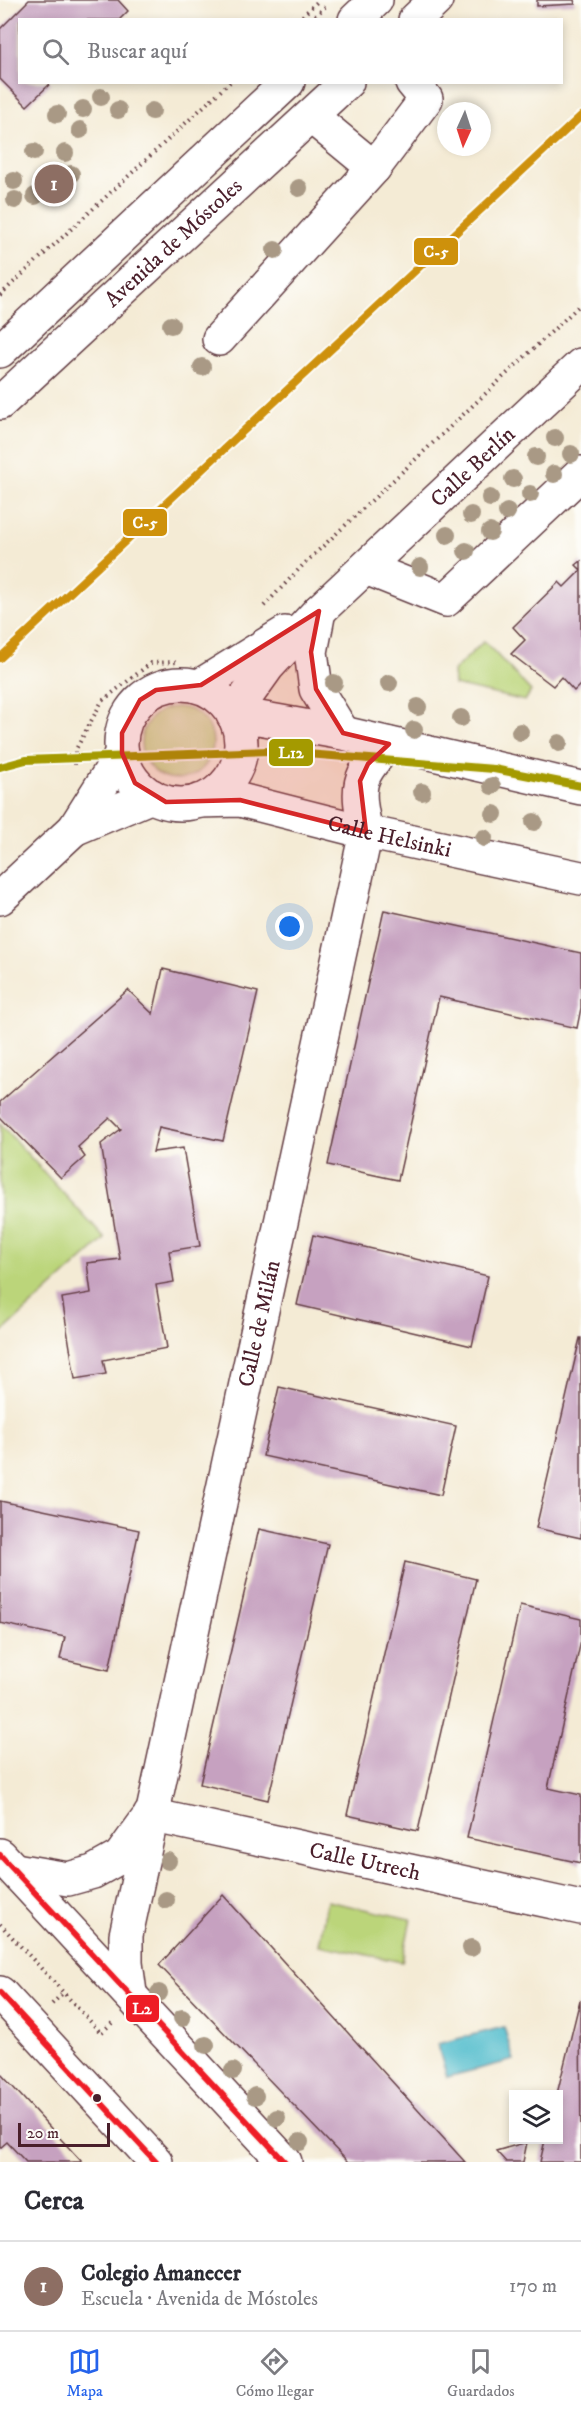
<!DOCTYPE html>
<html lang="es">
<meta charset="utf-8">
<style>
body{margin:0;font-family:"IM FELL DW Pica",serif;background:#f2f2f3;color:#2b2b33}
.controls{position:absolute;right:18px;bottom:18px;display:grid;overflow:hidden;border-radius:0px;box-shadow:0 3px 9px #0003}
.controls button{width:54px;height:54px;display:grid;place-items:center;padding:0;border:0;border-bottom:2px solid #e1e1e2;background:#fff;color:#2b2b33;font:30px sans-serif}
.compass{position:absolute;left:437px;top:102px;width:54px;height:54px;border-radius:50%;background:#fff;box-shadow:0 3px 9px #0003;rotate:183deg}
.scale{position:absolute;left:18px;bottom:15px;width:92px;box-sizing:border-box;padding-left:6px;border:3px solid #4a1f2b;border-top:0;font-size:16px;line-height:21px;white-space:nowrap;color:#4a1f2b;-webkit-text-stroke:4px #fdfcf7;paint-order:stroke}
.you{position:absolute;left:290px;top:927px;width:21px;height:21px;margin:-15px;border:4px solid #fff;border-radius:50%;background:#1a73e8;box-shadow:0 0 0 9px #1a73e833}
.badge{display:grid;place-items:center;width:39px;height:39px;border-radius:50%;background:#2563eb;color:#fff;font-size:20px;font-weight:700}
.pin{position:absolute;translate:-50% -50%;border:3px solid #fff;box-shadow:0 2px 6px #0006}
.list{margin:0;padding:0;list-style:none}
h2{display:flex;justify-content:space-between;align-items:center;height:78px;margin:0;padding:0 24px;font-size:26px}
h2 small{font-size:20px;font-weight:400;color:#7c7c81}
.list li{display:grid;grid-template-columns:39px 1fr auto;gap:18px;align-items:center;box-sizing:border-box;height:90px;padding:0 24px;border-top:2px solid #e1e1e2}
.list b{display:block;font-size:22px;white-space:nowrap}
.list p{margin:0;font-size:20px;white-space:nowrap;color:#7c7c81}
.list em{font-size:20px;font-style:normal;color:#7c7c81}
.icon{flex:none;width:33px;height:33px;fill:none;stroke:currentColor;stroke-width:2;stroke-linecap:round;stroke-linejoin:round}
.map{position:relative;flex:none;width:581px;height:2162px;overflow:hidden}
.search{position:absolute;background:#fff;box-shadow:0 3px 9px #0003;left:18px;right:18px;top:18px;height:66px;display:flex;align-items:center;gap:15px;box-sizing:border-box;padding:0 21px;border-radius:0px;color:#7c7c81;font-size:22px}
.sheet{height:168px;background:#fff}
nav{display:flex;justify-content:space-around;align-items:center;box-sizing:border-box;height:84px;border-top:2px solid #e1e1e2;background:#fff;font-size:16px;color:#7c7c81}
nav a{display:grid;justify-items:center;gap:3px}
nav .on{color:#2563eb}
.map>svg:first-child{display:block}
.green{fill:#bbd57a;stroke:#827a52;stroke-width:1.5}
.water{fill:#52bdcd;stroke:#4e6e7c;stroke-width:1.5}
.building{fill:#c6a1c0}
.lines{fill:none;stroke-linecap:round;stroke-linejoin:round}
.minor-casing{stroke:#643e44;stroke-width:36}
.major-casing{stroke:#643e44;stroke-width:36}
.path{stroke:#643e44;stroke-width:4;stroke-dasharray:1.5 4.5;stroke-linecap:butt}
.minor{stroke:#fff;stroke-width:33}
.major{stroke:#fff;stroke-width:33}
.bus-1-casing{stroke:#fdfcf7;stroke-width:10}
.bus-1{stroke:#ee1c25;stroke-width:6}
.rail-1-casing{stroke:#fdfcf7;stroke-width:12}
.rail-1{stroke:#ce910b;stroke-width:8}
.metro-1-casing{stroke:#fdfcf7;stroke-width:12}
.metro-1{stroke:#a49a00;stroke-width:8}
.tree{fill:#a99985}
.marked{fill:#d62828;fill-opacity:0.2;stroke:#d62828;stroke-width:4.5;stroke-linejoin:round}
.bus-dot{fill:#4a1f2b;stroke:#fdfcf7;stroke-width:2}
.labels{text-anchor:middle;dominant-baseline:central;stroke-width:4.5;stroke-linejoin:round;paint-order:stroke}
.street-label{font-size:22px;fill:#4a1f2b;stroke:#fdfcf7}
.line-badge{stroke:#fdfcf7;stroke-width:2}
.badge-label{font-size:16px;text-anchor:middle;font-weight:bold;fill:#fff}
</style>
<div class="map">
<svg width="581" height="2162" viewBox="0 0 581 2162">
<rect width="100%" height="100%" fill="#fdfcf7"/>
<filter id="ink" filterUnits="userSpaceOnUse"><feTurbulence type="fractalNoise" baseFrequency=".0167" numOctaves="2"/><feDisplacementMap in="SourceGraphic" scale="12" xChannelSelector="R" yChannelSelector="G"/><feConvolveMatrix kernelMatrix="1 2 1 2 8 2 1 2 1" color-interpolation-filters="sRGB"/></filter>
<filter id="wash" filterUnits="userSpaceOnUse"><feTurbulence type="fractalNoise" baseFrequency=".008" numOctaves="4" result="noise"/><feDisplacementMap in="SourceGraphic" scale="24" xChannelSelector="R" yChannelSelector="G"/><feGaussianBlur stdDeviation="1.35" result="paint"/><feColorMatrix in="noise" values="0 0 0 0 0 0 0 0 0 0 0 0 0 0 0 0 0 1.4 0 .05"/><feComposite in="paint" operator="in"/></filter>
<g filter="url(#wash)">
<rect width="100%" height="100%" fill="#f4ebd5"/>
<!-- green -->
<path class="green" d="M484,641L531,691L525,701L454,685L453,671Z
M141 743a36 36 0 1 1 72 0a36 36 0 1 1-72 0Z
M0,1124L105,1239L0,1334Z
M327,1901L411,1919L402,1962L319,1945Z"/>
<!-- water -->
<path class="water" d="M504,2027L514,2060L447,2077L437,2044Z"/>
<g id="blocks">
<!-- building -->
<path class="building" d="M29,0H118L128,11L119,20H20V82H52L27,106L0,79V29Z
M537,0H574L575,4L537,6Z
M581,561V684L574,691L561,677L553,686L511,654L525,640L513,627L559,582L564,587L581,570L576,565Z
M384,910L581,953V1008L577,1028L439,997L398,1180L328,1165Z
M163,969L258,992L223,1141L159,1127L153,1152L183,1148L200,1246L169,1251L174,1282L156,1285L167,1348L103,1360L106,1374L75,1379L62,1298L91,1293L87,1263L120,1259L101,1144L121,1129L110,1118L78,1147L85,1157L61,1178L0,1116V1102L128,990L153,1014Z
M313,1235L488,1276L472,1346L297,1305Z
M580,1338H581V1538L536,1528Z
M279,1387L456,1426L441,1495L263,1456Z
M0,1501L139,1530L109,1670L60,1659L65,1637L0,1623Z
M259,1529L328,1544L268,1800L200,1784Z
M405,1562L476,1579L418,1831L347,1815Z
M520,1605L581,1619V1641L548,1788L581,1795V1863L467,1838Z
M223,1895L465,2162H348L159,1965Z
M580,2000L581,2162H540L545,2140H558L557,2094Z
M0,2073L82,2162H26L7,2142L0,2148Z
M527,2142L523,2162H506L496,2151Z"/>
</g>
</g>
<g filter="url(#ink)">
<use href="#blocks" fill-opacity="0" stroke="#643e44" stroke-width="1.5"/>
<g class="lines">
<!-- minor casing -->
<g class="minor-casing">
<g id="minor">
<path d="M374,168L426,99L412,82"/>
<path d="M219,339L374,168L311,116"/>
<path d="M366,568L446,600L581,473"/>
<path d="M319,611L311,652L316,689L343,733"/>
<circle cx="181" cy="744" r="60"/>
<path d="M201,685L285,633"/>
<path id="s1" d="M233,715L268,666L319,611L581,365"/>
<path d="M236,720L259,718L343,733L581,788"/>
<path id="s2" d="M198,801L240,800L366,832L581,878"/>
<path d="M74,829L152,796"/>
<path d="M0,898L74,829L122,753"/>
<path id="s3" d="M150,1815L581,1908"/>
<path d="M0,1855L285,2162"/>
<path d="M15,1870L68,1879L93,1872L120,1857L146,1821"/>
<path d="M0,1993L156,2162"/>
<path id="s4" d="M130,1993L126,1963V1935L366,832C356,787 356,776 389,744"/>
</g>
</g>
<!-- major casing -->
<g class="major-casing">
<g id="major">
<path d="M355,20L376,0"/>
<path d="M415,20L436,0"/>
<path d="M0,351L288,82"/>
<path id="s5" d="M0,403L347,82"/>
</g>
</g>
<!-- path -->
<path class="path" d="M298,20L319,0
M311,20L325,7
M0,295L230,82
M264,606L304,564L581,304
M75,765V751L102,701L151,663L178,662
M0,1924L101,2033L112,2023
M52,2004L63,1993"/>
<!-- minor -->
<use href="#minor" class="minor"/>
<!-- major -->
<use href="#major" class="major"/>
<!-- bus-1 casing -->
<g class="bus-1-casing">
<path id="bus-1" d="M0,1855L285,2162
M0,1993L156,2162"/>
</g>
<!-- bus-1 -->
<use href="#bus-1" class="bus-1"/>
<!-- rail-1 casing -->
<g class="rail-1-casing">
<path id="rail-1" d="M0,658L581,116"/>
</g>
<!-- rail-1 -->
<use href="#rail-1" class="rail-1"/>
<!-- metro-1 casing -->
<g class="metro-1-casing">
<path id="metro-1" d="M0,767L26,760L270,751L494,769L581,786"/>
</g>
<!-- metro-1 -->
<use href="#metro-1" class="metro-1"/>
</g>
<!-- trees -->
<g class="tree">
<circle cx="101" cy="97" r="9"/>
<circle cx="83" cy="109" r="9"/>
<circle cx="118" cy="110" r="9"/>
<circle cx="152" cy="111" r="9"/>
<circle cx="57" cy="114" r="9"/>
<circle cx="80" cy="130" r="9"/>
<circle cx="34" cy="152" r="9"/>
<circle cx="65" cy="153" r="9"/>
<circle cx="71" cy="174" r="9"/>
<circle cx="14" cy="181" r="9"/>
<circle cx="50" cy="186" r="9"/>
<circle cx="299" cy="188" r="9"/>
<circle cx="35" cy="196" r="9"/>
<circle cx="15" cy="200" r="9"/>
<circle cx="275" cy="250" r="9"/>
<circle cx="171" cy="325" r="9"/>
<circle cx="202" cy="367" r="9"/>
<circle cx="555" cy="438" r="9"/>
<circle cx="571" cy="454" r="9"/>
<circle cx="536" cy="457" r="9"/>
<circle cx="554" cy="474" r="9"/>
<circle cx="513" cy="479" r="9"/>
<circle cx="530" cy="494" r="9"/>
<circle cx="490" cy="498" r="9"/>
<circle cx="507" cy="512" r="9"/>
<circle cx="471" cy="515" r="9"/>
<circle cx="490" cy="532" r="9"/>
<circle cx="447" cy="535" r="9"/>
<circle cx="466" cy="551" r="9"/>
<circle cx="420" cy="567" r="9"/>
<circle cx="334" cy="683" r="9"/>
<circle cx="389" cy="683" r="9"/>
<circle cx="418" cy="707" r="9"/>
<circle cx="461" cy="718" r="9"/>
<circle cx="414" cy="730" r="9"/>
<circle cx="520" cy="732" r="9"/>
<circle cx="559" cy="743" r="9"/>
<circle cx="492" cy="786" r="9"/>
<circle cx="422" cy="792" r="9"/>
<circle cx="494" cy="814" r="9"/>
<circle cx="534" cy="822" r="9"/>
<circle cx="484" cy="838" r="9"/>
<circle cx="168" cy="1861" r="9"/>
<circle cx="166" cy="1900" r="9"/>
<circle cx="471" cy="1948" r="9"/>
<circle cx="159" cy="1993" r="9"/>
<circle cx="182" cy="2018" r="9"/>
<circle cx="206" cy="2045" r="9"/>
<circle cx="233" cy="2071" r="9"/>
<circle cx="255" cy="2096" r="9"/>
<circle cx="277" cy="2118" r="9"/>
<circle cx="300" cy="2142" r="9"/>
</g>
</g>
<!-- marked area -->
<path class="marked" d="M319,611L311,652L316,689L343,733L389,744L368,764L360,781L366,832L240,800L166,802L135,783L122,753V733L140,700L156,690L201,685Z"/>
<!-- markers -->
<circle class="bus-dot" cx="97" cy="2098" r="5"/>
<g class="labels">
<!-- street labels -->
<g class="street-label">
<text stroke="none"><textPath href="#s5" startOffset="236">Avenida de Móstoles</textPath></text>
<text stroke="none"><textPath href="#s1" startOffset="346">Calle Berlín</textPath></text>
<text stroke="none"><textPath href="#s2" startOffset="196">Calle Helsinki</textPath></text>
<text stroke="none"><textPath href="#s4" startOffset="684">Calle de Milán</textPath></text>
<text stroke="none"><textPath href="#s3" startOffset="220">Calle Utrech</textPath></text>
</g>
</g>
<g class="line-badge">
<rect x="413" y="237" width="46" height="29" rx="6" fill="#ce910b"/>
<rect x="122" y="508" width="46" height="29" rx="6" fill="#ce910b"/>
<rect x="268" y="738" width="46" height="29" rx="6" fill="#a49a00"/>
<rect x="125" y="1994" width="35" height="29" rx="6" fill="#ee1c25"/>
</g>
<g class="badge-label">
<text x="436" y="257">C-5</text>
<text x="145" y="528">C-5</text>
<text x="291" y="758">L12</text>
<text x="142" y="2014">L2</text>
</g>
</svg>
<div class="controls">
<button><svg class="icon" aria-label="layers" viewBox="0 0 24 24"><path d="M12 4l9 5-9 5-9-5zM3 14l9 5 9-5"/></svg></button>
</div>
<svg class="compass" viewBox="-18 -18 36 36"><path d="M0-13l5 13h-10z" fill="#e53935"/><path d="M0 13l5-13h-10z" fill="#7c7c81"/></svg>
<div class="scale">20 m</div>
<div class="you"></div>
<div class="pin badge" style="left:54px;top:184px;background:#8d6e63">1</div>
<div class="search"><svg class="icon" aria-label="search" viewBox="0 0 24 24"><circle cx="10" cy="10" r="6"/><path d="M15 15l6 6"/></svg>Buscar aquí</div>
</div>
<section class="sheet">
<h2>Cerca<small></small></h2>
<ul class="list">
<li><span class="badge" style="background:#8d6e63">1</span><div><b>Colegio Amanecer</b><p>Escuela · Avenida de Móstoles</p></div><em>170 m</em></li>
</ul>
</section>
<nav>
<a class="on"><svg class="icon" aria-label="map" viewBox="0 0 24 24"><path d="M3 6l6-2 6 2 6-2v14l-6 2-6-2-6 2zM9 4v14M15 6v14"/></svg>Mapa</a>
<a><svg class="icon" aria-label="directions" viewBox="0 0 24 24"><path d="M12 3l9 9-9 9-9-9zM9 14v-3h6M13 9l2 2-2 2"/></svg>Cómo llegar</a>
<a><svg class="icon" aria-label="saved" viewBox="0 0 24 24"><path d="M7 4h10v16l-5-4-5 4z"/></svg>Guardados</a>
</nav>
